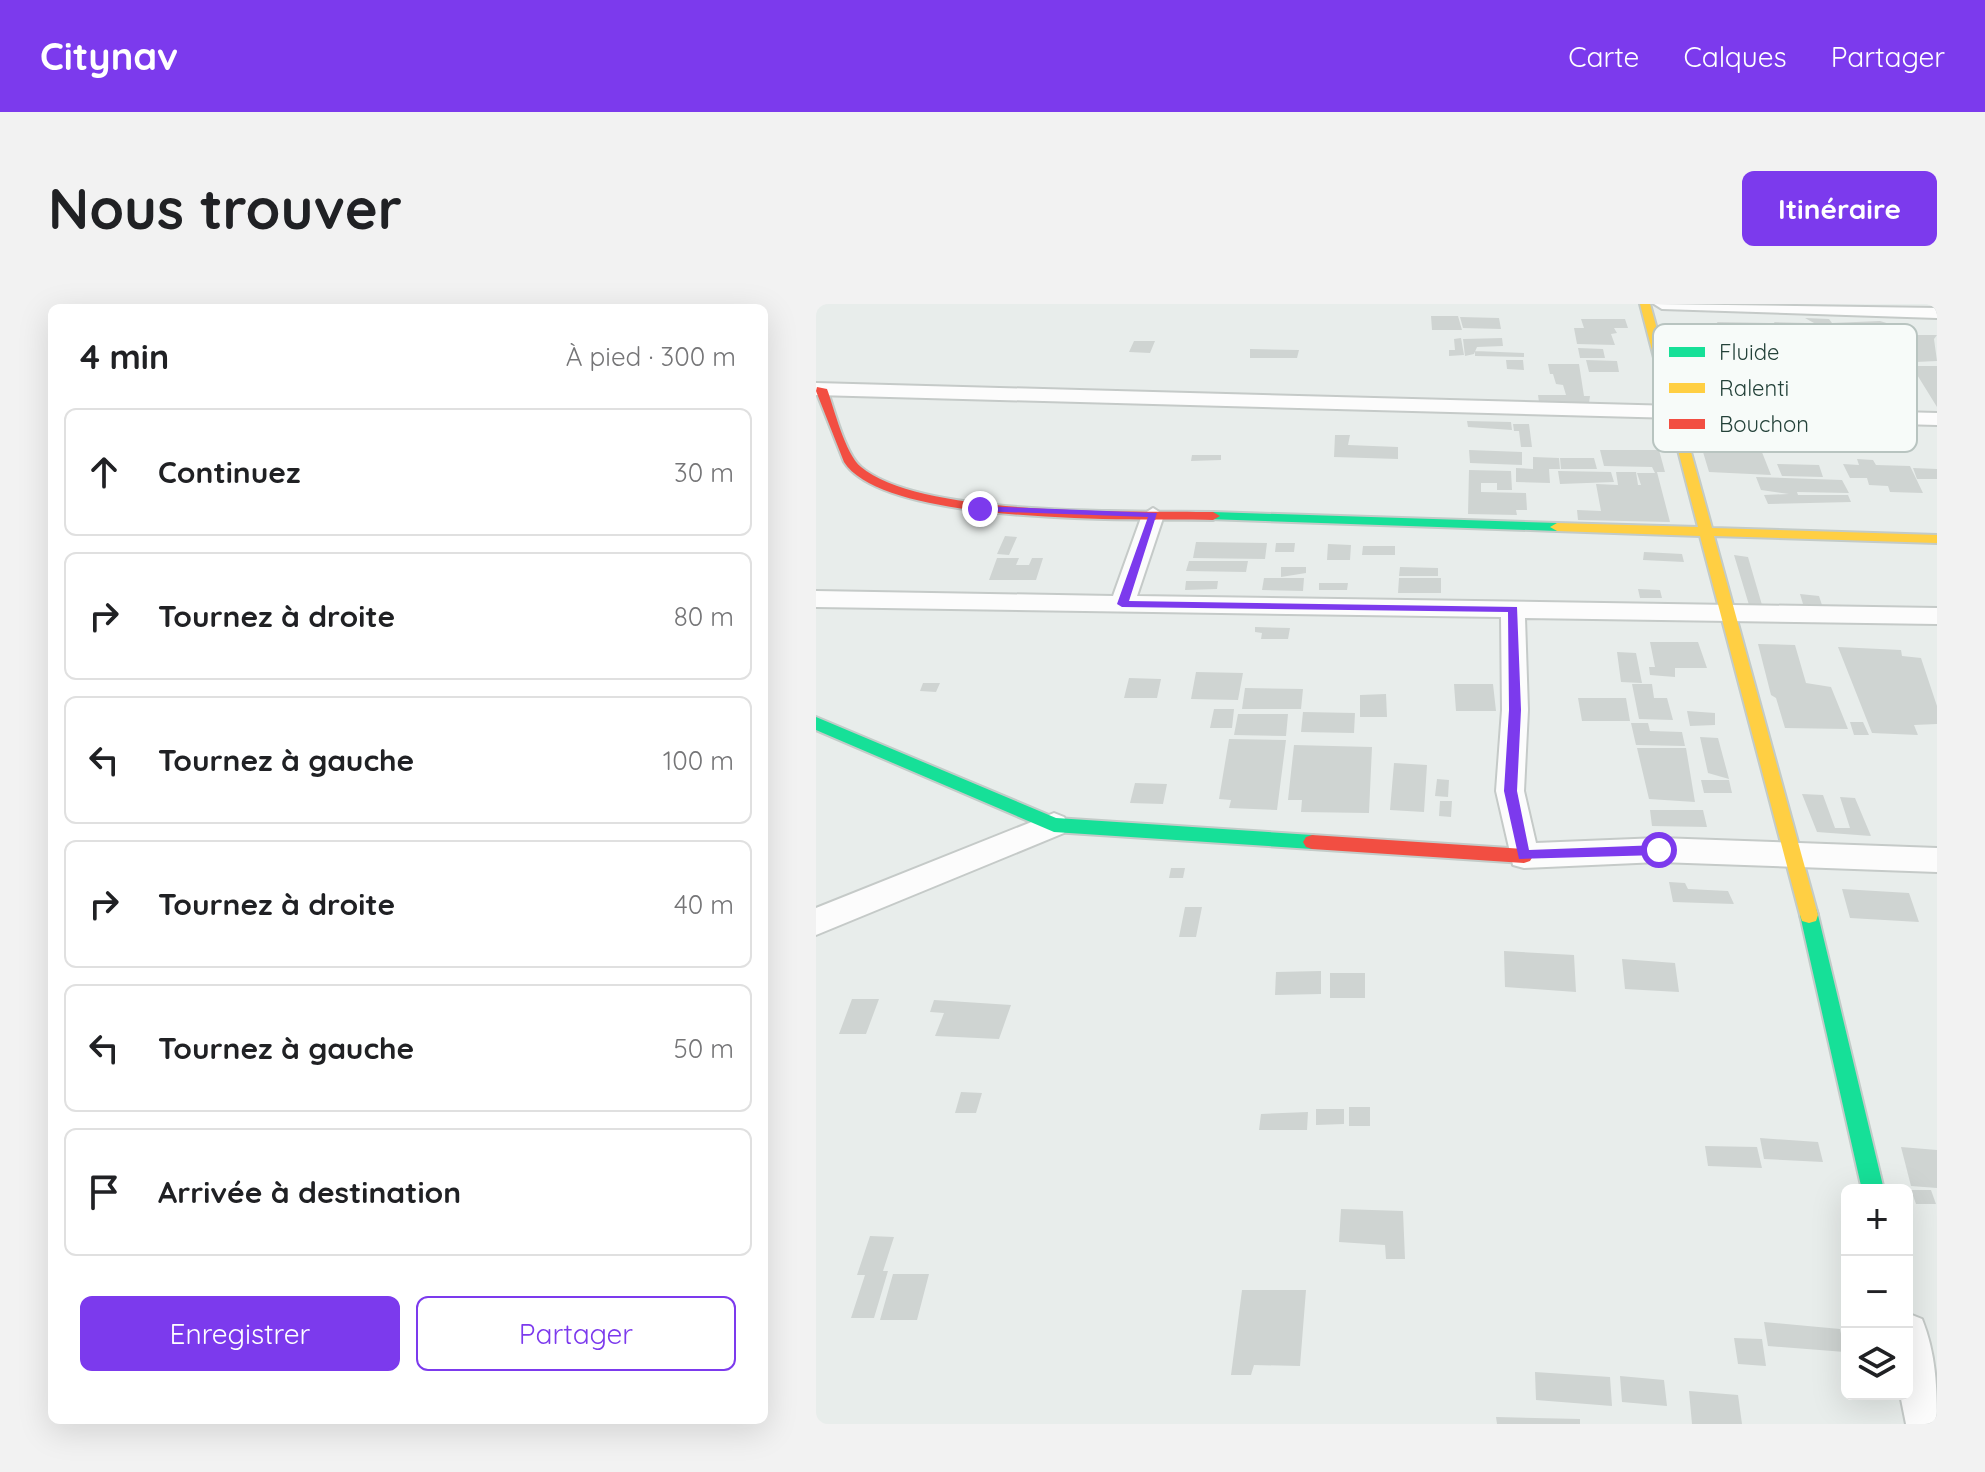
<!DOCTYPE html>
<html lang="fr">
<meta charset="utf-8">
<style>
body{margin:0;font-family:Quicksand,sans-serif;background:#f2f2f2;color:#202124}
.controls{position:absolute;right:24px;bottom:24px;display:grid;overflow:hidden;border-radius:12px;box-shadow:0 8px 32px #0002}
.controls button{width:72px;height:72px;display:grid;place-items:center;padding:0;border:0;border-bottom:2px solid #e0e0e0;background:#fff;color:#202124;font:40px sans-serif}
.stop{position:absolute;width:24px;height:24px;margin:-18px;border:6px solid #7c3aed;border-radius:50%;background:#fff}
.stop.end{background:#7c3aed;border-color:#fff;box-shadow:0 2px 8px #0008}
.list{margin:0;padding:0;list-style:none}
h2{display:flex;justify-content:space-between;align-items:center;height:104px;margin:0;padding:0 32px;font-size:34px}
h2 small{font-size:26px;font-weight:400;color:#757577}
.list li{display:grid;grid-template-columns:52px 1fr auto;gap:24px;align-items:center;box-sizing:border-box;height:128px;margin:0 16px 16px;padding:0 16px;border:2px solid #e0e0e0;border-radius:12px}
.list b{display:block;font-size:30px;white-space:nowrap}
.list em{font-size:26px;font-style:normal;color:#757577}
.actions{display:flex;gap:16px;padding:24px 32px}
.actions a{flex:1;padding:18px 0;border:2px solid #7c3aed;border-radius:12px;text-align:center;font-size:28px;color:#7c3aed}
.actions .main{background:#7c3aed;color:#fff}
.icon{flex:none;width:44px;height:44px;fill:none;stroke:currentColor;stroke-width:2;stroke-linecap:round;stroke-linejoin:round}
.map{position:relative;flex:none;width:1121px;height:1120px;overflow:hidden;border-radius:12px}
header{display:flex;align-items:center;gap:48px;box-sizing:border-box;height:112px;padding:0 40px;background:#7c3aed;color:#fff}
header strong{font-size:38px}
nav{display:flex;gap:44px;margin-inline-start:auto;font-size:28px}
.intro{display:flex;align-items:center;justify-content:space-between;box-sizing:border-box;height:192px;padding:0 48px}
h1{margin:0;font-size:56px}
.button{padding:20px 36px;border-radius:12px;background:#7c3aed;color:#fff;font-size:28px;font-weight:700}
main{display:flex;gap:48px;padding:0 48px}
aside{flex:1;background:#fff;border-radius:12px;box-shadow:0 8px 32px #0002}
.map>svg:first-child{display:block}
.building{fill:#cfd4d2}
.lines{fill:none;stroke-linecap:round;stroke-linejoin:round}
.street-casing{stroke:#c5cac8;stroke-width:4}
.fast-casing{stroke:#c3cbc8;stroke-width:4}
.slow-casing{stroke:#c3cbc8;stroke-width:4}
.jam-casing{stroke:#c3cbc8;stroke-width:4}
.street{fill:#fcfcfc;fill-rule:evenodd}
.fast{fill:#16e098;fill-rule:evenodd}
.slow{fill:#ffcf43;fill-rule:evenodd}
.jam{fill:#f24e42;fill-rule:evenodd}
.route{fill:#7c3aed}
.key{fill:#f7fbf9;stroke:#b8c4c0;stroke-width:2}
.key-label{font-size:22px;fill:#24423a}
</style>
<header>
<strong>Citynav</strong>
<nav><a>Carte</a><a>Calques</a><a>Partager</a></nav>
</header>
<div class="intro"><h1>Nous trouver</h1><a class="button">Itinéraire</a></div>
<main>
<aside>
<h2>4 min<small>À pied · 300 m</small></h2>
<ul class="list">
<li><svg class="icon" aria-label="ahead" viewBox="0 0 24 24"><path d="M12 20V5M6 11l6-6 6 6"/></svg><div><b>Continuez</b></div><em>30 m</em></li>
<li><svg class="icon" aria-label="right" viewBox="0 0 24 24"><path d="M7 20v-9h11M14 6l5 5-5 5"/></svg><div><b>Tournez à droite</b></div><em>80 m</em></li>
<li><svg class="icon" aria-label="left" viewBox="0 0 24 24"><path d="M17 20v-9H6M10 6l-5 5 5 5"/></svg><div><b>Tournez à gauche</b></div><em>100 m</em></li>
<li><svg class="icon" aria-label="right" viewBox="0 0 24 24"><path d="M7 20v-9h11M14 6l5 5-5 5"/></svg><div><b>Tournez à droite</b></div><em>40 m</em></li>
<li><svg class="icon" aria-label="left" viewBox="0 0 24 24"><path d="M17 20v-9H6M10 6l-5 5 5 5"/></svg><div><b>Tournez à gauche</b></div><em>50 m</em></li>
<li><svg class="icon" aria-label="arrive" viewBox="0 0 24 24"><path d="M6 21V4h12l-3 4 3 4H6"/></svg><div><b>Arrivée à destination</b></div></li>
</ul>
<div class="actions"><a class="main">Enregistrer</a><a>Partager</a></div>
</aside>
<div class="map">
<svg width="1121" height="1120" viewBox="0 0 1121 1120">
<rect width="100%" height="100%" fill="#e8edeb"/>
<!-- building -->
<path class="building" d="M615,12H642L646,26H616Z
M644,13L683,14L685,25L647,24Z
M989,14L1013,15L1016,19L1064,17L1077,21L1082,29H1044L1074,31L1101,62H1121V103L1095,61L1101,71H1084L1078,61H1083L1081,58H1067L1060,48L1015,47L1020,60H981L958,18L989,19L993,28H1002L998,19Z
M765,15H809L812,24H798L801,29L795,30L799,41L761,40L758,24H768Z
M901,18L953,19L964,43H954L960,49L975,50L978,59L948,58L942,48H913Z
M1079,23H1087L1100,31H1121L1118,35L1121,57L1099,58L1079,30H1084Z
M645,34L648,51L633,52V46H639L638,35Z
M686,34L687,42L661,43L658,50L649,52L647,35Z
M318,37H339L334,49L313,48Z
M762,44L787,45L789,54H764Z
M434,45L483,46L481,54H434Z
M659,47L708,49V53L659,52Z
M690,56H707L708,66L691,65Z
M770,56L801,57L803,68H773Z
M732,60H763L768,92H774L773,99L723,98L722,91H750L747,81L740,80L737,70H734Z
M651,117L695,118L696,126L652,123Z
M697,120H713L716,143H705L703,127H698Z
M881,128H938L955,171L893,168Z
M519,131H534L532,141L582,143V155L518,153Z
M653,146L706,148V161L654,159Z
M784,146H843L849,168H841L854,218L762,216L761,206L785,207L780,180L802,181L800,168H820L822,181H825L821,169H839L836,163L788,162Z
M376,151H405V156L375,157Z
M717,153L743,154L744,165H733L734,179L700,178V164L717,165Z
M744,154H778L781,165H745Z
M1041,155L1057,156L1060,161L1094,162L1107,189L1074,188L1072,182L1053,181L1051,174H1034L1027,160L1043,161Z
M961,160L1003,161L1007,173L966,172Z
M1097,164L1121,165V175H1101Z
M653,166L695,167L696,186H681V179H665V188L710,189L711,206H700L701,211L652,210Z
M742,167L795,168L798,178L744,180Z
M940,173L1026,176L1033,189L981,188L982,191H1032L1035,198L952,200L948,191L973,190L945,186Z
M189,232L201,233L193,251L181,250Z
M380,238L451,239L449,255L377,254Z
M460,239H479L478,248H459Z
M512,240L535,241L534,256H511Z
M547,242H579V251H546Z
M828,248L866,250L868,258L827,256Z
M918,251L932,253L946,301H933Z
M181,254H203L200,261H213L216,254H227L220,276H173Z
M373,257H432L430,268L370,267Z
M465,263H490V269L465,273Z
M584,263L622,264V272H583Z
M448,274H488L487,287L446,286Z
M583,274H625V289H582Z
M370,277H402L401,285L369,286Z
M503,279H532L531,286H503Z
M822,285L844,286L846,294H824Z
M984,290L1003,292L1006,301L987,300Z
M439,323L474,324L472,335H445L446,329L439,328Z
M834,338H882L891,364H859V373L834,371L833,363H839Z
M942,340L979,341L990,379L1015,383L1032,425L969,424L960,394L955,391Z
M1022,343L1085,346L1086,352L1105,354L1121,402V420L1098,421L1102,431L1056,429Z
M801,348L820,349L826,379L805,378Z
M380,368L427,369L422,396L375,395Z
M313,374L345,375L341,394H308Z
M107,379H124L120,388L104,387Z
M638,380H677L680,407H640Z
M816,380H836L838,394H851L857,416L823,415Z
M429,384L487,385L485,405H426Z
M570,390L571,413H544V391Z
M762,394H810L814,417H766Z
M398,405H418L416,424H394Z
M871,407L899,409V421L874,422Z
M487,408L539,409L538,429L485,428Z
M422,410H472L470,432L418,431Z
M1034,418H1047L1053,431H1038Z
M815,419H832L834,427L866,428L869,442L820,441Z
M884,433L902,434L913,475L892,469Z
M413,435L470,436L461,506L413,504L415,496L403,495Z
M478,441L556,443L553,509L485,508L486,496H472Z
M821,444H870L879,498L833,495Z
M578,459L611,461L608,508L574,506Z
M621,475L633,476L632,493L619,492Z
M885,476H913L916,489H888Z
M319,479L351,480L347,500L314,499Z
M986,490L1007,491L1019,524H1034L1024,493L1039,494L1055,532L1001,528Z
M624,497H636L635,513L623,512Z
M834,506H887L891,523L836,522Z
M355,564H369L367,574H353Z
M853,578L869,579L872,585L912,587L918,600L857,598Z
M1026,585L1093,589L1103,618L1034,614Z
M369,603H386L380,633H363Z
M688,647L758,651L760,688L689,683Z
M806,655L859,659L863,688L809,685Z
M505,667V690L459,691L460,668Z
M514,669H549V694H514Z
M36,695H63L50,730H23Z
M118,696L195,701L183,735L119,732L128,709L114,708Z
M145,788L166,789L160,809H139Z
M533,803H554V822H533Z
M500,805H528V820L500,821Z
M492,808L491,826H443L445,810Z
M944,834L1002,838L1007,858L948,855Z
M889,842L941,843L946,864L892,862Z
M1085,843L1121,846V884L1095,882Z
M1095,886H1115L1120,900H1100Z
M525,905L587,907L589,955H570L569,941L523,938Z
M54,932L78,933L67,967H72L58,1014H35L49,971H41Z
M77,970H113L101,1016H64Z
M426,986H490L484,1062L438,1061L435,1071H415Z
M948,1018L1024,1025L1029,1048L952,1042Z
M918,1034L946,1035L950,1062L922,1060Z
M719,1068L794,1073L796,1102L720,1096Z
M804,1072L848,1076L851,1102L806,1098Z
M873,1087L922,1091L926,1120H876Z
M680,1113L764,1115V1120H681Z"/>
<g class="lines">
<!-- street casing -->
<g class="street-casing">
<path id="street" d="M838,0L1121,4V14L846,5Z
M0,79L1121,109V121L0,91Z
M337,204L348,211L321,292L1121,304V320L709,314L712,406L708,487L720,539L843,534L1121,544V568L843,558L708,564L697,561L680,487L686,406L685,313L0,303V287L297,292L326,211Z
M238,509L248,513L253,521L248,529L0,631V604Z
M1091,1009L1106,1015C1120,1050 1121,1083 1121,1120H1090L1084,1090H1091Z"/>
</g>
<!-- fast casing -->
<g class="fast-casing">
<path id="fast" d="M397,208L741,219L748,223L741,227L392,215L390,212Z
M0,413L240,514L496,531L502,533L505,538L502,543L496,545L238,528L0,426Z
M993,603L1000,605L1002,611L1068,886H1046L984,611L986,605Z"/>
</g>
<!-- slow casing -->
<g class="slow-casing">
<path id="slow" d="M824,0H834L896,224L1121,231V239L898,232L1002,611L1000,617L993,619L986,617L984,611L884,232L741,227L734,223L741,219L882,223Z"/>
</g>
<!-- jam casing -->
<g class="jam-casing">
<path id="jam" d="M1,83L11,85C18,104 29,150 45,163C104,213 316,207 397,208L404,212L397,216C323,215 69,222 28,158L0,87Z
M496,531L708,545L714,547L717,552L714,557L708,559L496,545L490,543L487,538L490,533Z"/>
</g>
<!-- street -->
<use href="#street" class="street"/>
<!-- fast -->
<use href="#fast" class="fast"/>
<!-- slow -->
<use href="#slow" class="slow"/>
<!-- jam -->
<use href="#jam" class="jam"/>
</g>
<!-- route -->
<path class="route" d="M164,202L341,209L313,297L701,303L705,406L701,487L713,546L843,541L849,546L843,551L703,555L688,487L693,406L692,308L306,303L301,300L332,213L161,207Z"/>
<!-- legend -->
<rect x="837" y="20" width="264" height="128" rx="12" class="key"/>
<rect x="853" y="43" width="36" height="10" fill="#16e098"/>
<rect x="853" y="79" width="36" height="10" fill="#ffcf43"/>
<rect x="853" y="115" width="36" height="10" fill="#f24e42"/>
<g class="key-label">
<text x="903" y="56">Fluide</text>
<text x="903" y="92">Ralenti</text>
<text x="903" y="128">Bouchon</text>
</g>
</svg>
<div class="controls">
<button>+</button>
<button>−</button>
<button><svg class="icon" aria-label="layers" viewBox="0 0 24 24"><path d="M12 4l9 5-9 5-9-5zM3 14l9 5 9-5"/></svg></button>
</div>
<div class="stop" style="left:843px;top:546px"></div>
<div class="stop end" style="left:164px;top:205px"></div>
</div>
</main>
